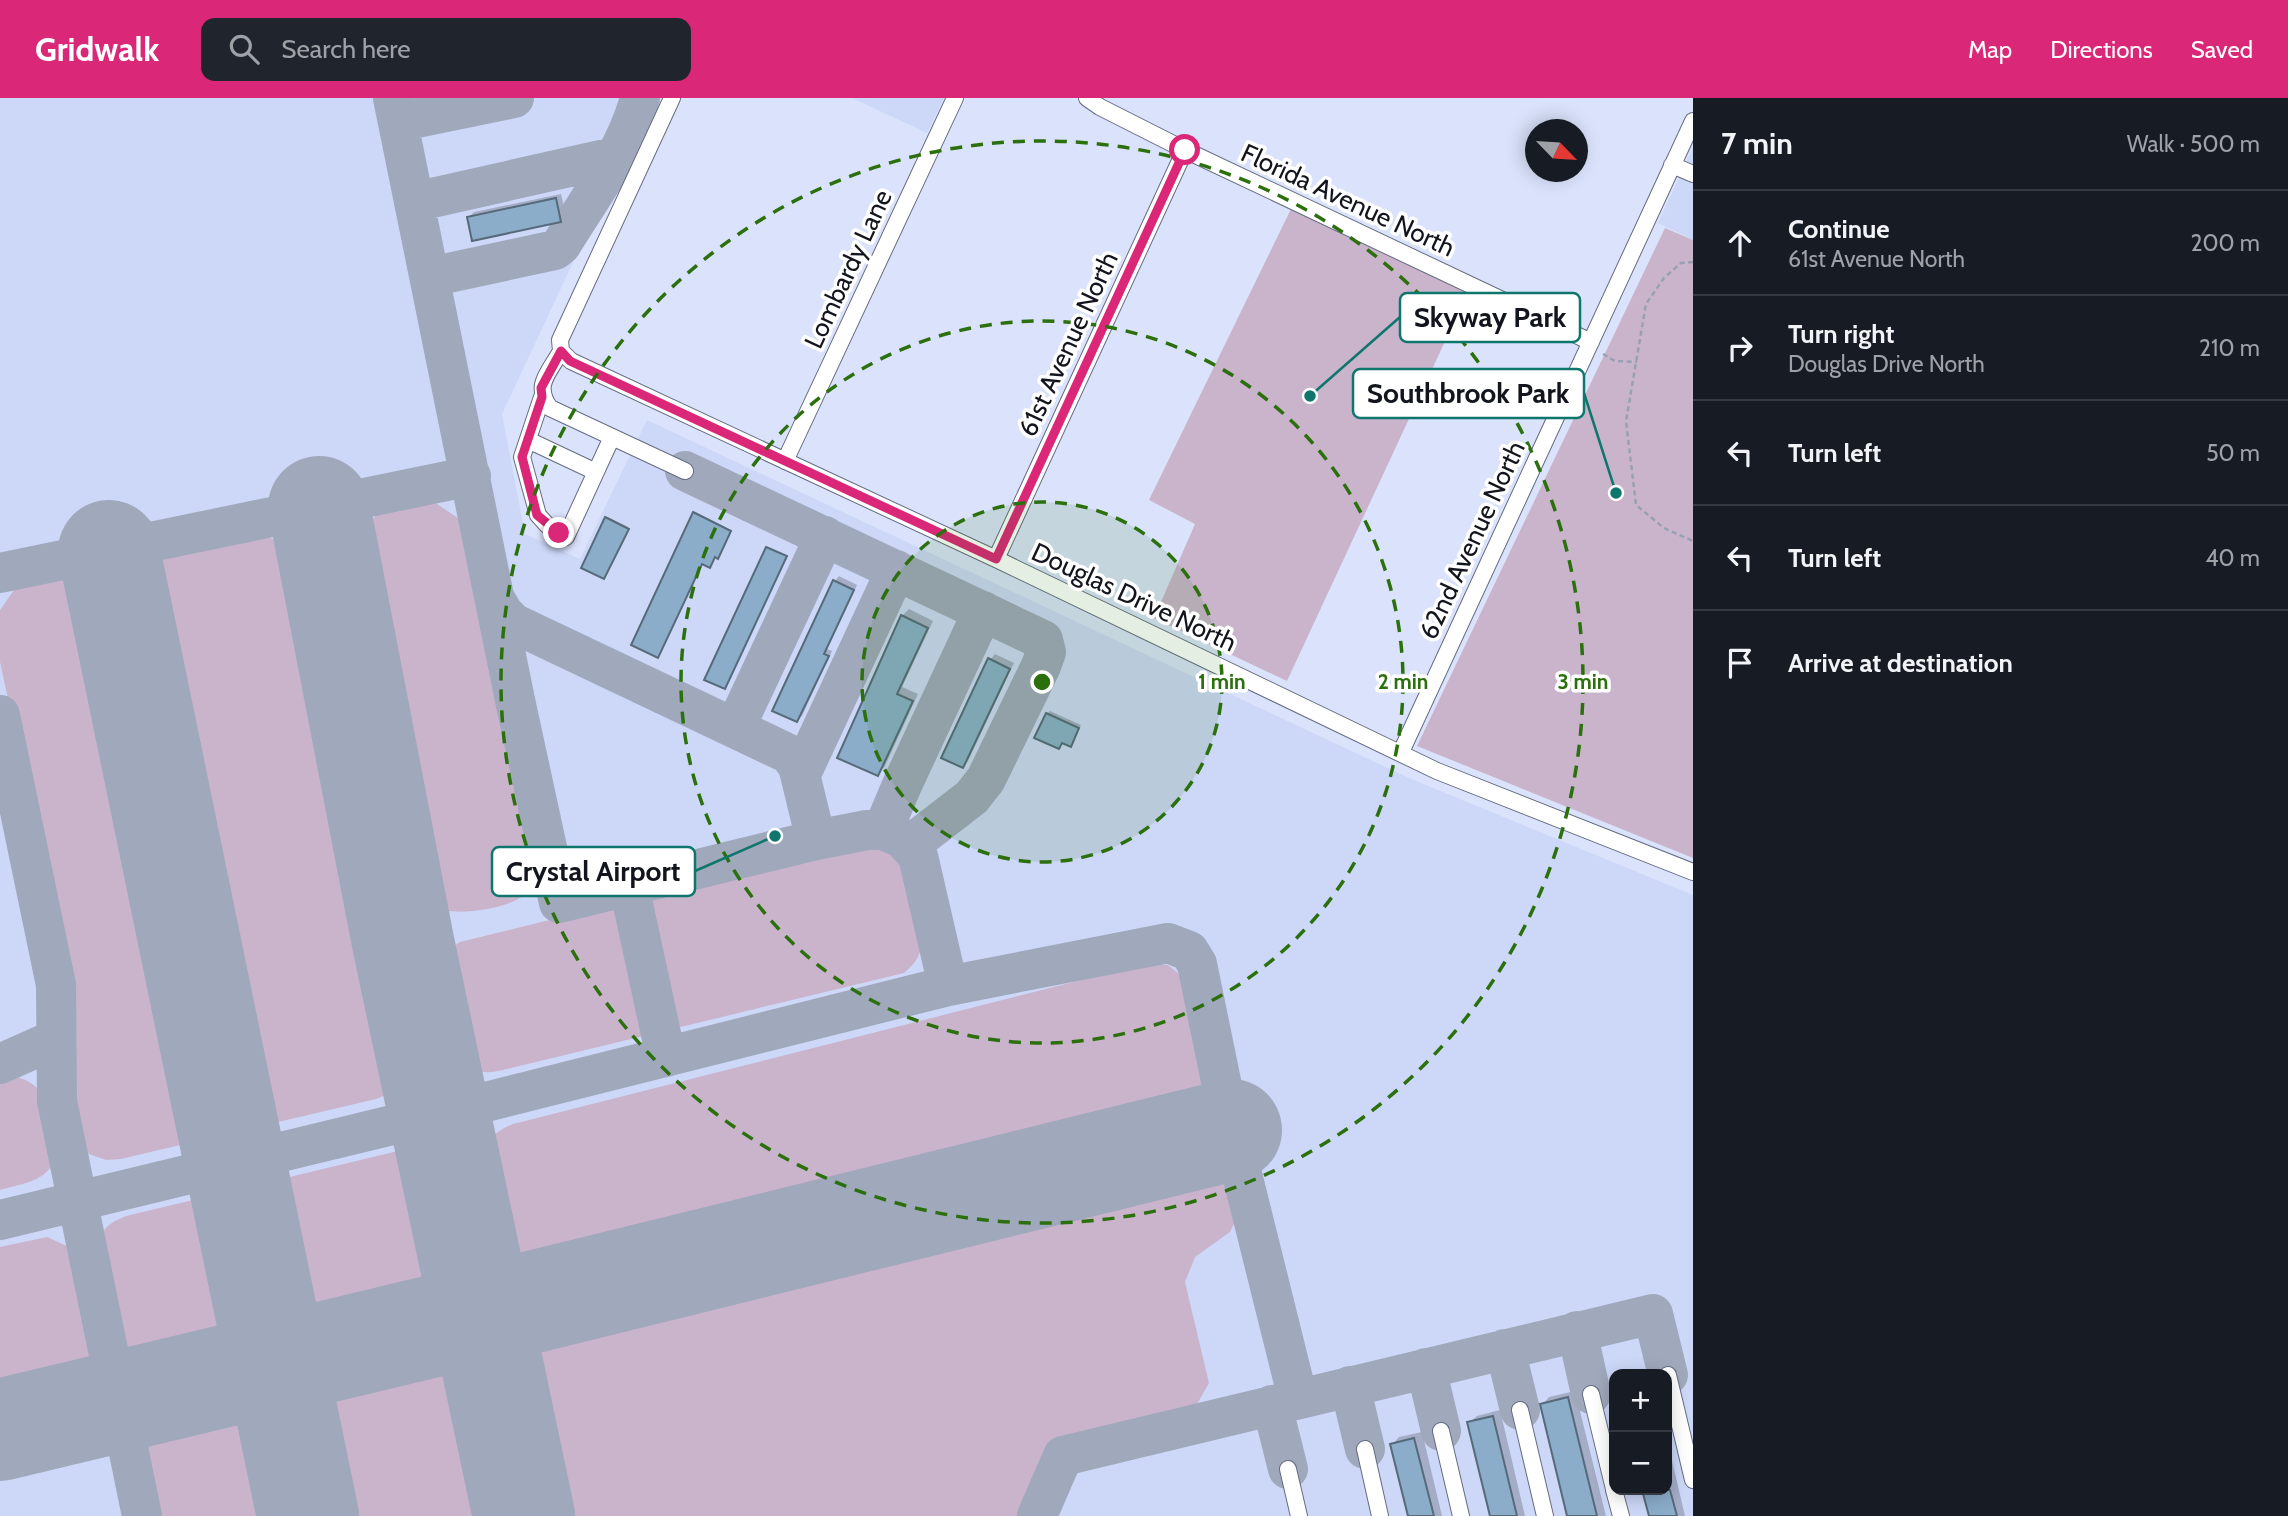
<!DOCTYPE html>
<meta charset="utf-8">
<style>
body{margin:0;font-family:Cabin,sans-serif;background:#20242c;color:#f1f3f6}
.controls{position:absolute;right:21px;bottom:21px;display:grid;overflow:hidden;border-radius:14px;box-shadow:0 4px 18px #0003}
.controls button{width:63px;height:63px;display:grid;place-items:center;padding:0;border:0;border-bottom:2px solid #363941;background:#171b24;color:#f1f3f6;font:35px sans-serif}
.compass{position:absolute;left:1525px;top:21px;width:63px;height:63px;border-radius:50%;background:#171b24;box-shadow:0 4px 18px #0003;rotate:115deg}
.stop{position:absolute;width:21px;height:21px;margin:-16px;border:5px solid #db2777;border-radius:50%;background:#fff}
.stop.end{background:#db2777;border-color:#fff;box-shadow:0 2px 7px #0008}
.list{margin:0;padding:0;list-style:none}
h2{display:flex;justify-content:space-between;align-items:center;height:91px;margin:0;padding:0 28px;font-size:30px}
h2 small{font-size:23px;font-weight:400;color:#9ea1a6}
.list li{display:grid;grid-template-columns:46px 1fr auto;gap:21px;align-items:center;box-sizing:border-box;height:105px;padding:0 28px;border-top:2px solid #363941}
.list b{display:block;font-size:26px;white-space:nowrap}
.list p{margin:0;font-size:23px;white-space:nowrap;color:#9ea1a6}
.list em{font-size:23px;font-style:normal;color:#9ea1a6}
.icon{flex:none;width:38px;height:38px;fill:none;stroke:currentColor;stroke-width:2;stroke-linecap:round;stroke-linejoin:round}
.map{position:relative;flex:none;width:1693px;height:1418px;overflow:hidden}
header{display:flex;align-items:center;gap:42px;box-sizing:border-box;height:98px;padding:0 35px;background:#db2777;color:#fff}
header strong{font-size:33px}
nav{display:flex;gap:38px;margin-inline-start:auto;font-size:24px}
.search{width:490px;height:63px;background:#20242c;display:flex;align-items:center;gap:18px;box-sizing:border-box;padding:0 24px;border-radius:14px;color:#9ea1a6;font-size:26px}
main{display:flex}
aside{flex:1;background:#171b24}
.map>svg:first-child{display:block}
.built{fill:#cdd8f8;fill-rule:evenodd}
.green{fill:#cab4cc}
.shadow{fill:#0003}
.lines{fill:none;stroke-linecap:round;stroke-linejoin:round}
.taxiway{stroke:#a0a8bc;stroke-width:40}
.runway{stroke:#a0a8bc;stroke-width:102}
.building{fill:#8badca;stroke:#566a7a;stroke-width:2}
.minor-casing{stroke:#646c81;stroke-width:18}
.path{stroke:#99a0b3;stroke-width:2.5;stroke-dasharray:5 3.5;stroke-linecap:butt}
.minor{stroke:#fff;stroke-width:16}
.route{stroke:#db2777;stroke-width:9}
.ring{fill:none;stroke:#2b700d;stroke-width:3.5;stroke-dasharray:12 9}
.labels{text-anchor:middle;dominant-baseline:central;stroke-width:7;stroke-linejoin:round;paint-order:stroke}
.street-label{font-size:26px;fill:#12151d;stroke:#fff}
.centre{fill:#2b700d;stroke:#fff;stroke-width:3.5}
.ring-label{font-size:21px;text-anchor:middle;font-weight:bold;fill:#2b700d;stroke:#fff;stroke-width:7;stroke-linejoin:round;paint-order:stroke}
.leader{fill:none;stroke:#0f766e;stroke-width:2.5}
.callout-dot{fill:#0f766e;stroke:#fff;stroke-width:2.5}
.callout{fill:#fff;stroke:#0f766e;stroke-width:2.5}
.callout-label{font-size:28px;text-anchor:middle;font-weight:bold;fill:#12151d}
</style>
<header>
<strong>Gridwalk</strong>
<div class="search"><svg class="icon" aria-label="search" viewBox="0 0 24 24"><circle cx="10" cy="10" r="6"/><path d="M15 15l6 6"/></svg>Search here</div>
<nav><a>Map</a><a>Directions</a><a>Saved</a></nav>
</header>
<main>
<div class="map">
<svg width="1693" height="1418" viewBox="0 0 1693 1418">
<rect width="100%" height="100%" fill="#dae3fb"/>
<!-- built -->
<path class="built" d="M0,0H650L502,316L525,436L580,461L647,322L1409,680L1693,797V1418H0ZM1614,1276H1667V1392H1614Z
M852,0H944L927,35Z
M1693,49V142L1658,125Z"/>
<!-- green -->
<path class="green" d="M1291,111L1468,194L1287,583L1154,520L1195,426L1149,402Z
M1665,130L1693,142V760L1417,648Z
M425,398L464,424L535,773C533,782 532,791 524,797C510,810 456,819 438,810C430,806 428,795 424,787L353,450L381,410Z
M262,434L299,459L303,469L408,965C403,984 395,994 376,1001L121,1061L106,1062L89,1056L78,1042L69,991L70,887L0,564V512L21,482Z
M871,743C883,746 898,750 904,762C910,774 924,841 920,853C918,862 911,869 904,875L503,972C493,974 484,976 475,971C454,961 447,895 442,873C442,858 448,851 460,844Z
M1155,866L1168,867L1178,875L1188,889L1206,983L1200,1001L1193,1009L542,1173C522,1175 509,1170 501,1151C496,1126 476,1062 490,1042C496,1034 504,1030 513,1026L1125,871Z
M8,977C19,979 29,982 37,990C48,1002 59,1055 50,1070C39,1085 16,1087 0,1092V979Z
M402,1052L420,1060L431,1073L449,1165C450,1202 423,1202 394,1211L161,1264C143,1267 132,1262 121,1248C116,1225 94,1157 101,1138C106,1126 115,1123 126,1118Z
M1204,1068L1229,1078L1238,1117L1230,1134L1195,1159L1185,1184L1209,1285L1196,1308L1071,1339L1044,1371L1023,1418H557L529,1272C535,1242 544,1237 571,1225Z
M47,1139L69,1149L79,1165L95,1253C89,1294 32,1296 0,1303V1149Z
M440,1256C449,1258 458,1261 464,1269C485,1298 495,1379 503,1418H157L145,1345L152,1329L172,1320Z"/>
<!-- shadow -->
<path class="shadow" d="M561,96L566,117L561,123L469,119L474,114Z
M695,414L731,432L719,457L694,415Z
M608,419L628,429L605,478L607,420Z
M839,478L857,487L827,551L832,553L802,618L797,622L835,483Z
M909,511L933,523L902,589L918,596L884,670L877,676L902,518Z
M995,556L1014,565L968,663L963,668L990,562Z
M1050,613L1081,627L1070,647L1063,644L1059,649L1047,616Z
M1575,1293L1606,1418H1569L1542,1307L1549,1299Z
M1500,1312L1525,1418H1492L1469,1325L1477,1318Z
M1422,1334L1442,1418H1409L1392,1347L1399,1339Z
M1667,1341L1685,1418H1650L1644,1392H1667Z"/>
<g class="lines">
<!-- taxiway -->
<path class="taxiway" d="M393,0L515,602L559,805L816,742L867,732H883L902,740L918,758L948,888
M398,24L514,0
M414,104L614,59
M430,179L555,152L561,147C589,101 626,53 640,0
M685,373L1043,542L1046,554L1041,568L986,681L972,699L910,747
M0,475L471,378
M495,501L504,516L513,525L789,656L798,668L816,742
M0,617L56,887L57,1003L142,1418
M735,630L825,438
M801,676L896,472
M883,732L902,687L983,513
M629,788L666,959
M0,966L56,941
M0,1122L438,1016L948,888L1168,845L1189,853L1197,866L1231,1032L1298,1301
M1577,1233L1591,1296
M1505,1251L1520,1312
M1426,1270L1441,1333
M1350,1288L1365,1351
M1272,1307L1288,1371
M1037,1418L1063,1358L1653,1216L1668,1277"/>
<!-- runway -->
<path class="runway" d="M319,409L403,844L524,1418
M109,453L308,1418
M0,1332L480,1217L1231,1032"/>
</g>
<!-- building -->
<path class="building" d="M556,100L561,124L472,143L467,119Z
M693,414L731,433L718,461L715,459L710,470L702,466L658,560L631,547Z
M605,419L629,431L604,481L581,470Z
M766,449L787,458L725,591L704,582Z
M833,482L854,492L824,556L829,558L797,624L772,613Z
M901,517L928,530L897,596L913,603L878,678L837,660Z
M988,560L1010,571L963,670L941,660Z
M1046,615L1079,630L1071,649L1062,645L1059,651L1034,640Z
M1568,1299L1597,1418H1567L1540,1306Z
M1493,1318L1517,1418H1490L1467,1324Z
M1414,1340L1434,1418H1408L1390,1346Z
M1642,1392H1670L1677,1418H1649Z"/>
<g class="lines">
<!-- minor casing -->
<g class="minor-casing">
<path id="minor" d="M1087,0L1100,9L1185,52L1591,244
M1672,67L1693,76
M561,253L571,263L996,461L1437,673L1693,774
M561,253L560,242L672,0
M561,253C549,275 533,287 550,310L685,373
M542,299L522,359L538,417L547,427L566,439L612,339
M528,342L596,374
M785,363L955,0
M996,461L1185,52
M1401,654L1693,23
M1668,1277L1693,1382
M1591,1296L1614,1391
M1520,1312L1545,1418
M1441,1333L1461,1418
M1365,1351L1380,1418
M1288,1371L1299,1418
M1614,1392L1621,1418"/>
</g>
<!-- path -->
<path class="path" d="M1693,164L1681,165L1664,180L1646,206L1626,323L1636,407L1664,430L1693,443
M1603,256L1615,263L1637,264"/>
<!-- minor -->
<use href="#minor" class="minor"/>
</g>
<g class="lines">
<!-- route -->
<path class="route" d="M559,435L537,417L522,359L542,299L541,290L561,253L570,263L996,461L1185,52"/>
</g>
<!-- distance rings -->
<circle cx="1042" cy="584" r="180" fill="#2b700d" fill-opacity=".12"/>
<g class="ring">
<circle cx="1042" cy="584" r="180"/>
<circle cx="1042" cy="584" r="361"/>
<circle cx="1042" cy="584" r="541"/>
</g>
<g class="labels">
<!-- street labels -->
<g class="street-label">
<text transform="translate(1348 102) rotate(25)">Florida Avenue North</text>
<text transform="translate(848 171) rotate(-65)">Lombardy Lane</text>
<text transform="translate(1068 246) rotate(-65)">61st Avenue North</text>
<text transform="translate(1472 442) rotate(-65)">62nd Avenue North</text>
<text transform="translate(1134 499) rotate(25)">Douglas Drive North</text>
</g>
</g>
<circle cx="1042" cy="584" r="10" class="centre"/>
<g class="ring-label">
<text x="1222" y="591">1 min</text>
<text x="1403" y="591">2 min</text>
<text x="1583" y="591">3 min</text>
</g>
<!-- callouts -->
<path class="leader" d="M1310 298L1400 219M1616 395L1584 295M775 738L695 773"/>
<g class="callout-dot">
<circle cx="1310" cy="298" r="7"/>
<circle cx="1616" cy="395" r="7"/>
<circle cx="775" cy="738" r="7"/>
</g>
<g class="callout">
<rect x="1400" y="195" width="180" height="49" rx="7"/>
<rect x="1353" y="271" width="231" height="49" rx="7"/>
<rect x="492" y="749" width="203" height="49" rx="7"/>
</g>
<g class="callout-label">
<text x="1490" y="229">Skyway Park</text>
<text x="1468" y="305">Southbrook Park</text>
<text x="593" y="783">Crystal Airport</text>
</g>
</svg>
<div class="controls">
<button>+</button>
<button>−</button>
</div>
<svg class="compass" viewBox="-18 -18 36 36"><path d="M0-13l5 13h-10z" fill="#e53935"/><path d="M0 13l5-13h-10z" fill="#9ea1a6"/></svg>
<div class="stop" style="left:1185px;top:52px"></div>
<div class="stop end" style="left:559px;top:435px"></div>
</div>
<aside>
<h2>7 min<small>Walk · 500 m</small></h2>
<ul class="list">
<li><svg class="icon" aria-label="ahead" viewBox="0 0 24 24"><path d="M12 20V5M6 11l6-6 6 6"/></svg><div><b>Continue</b><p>61st Avenue North</p></div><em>200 m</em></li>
<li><svg class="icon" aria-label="right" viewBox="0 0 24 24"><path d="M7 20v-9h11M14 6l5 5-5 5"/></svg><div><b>Turn right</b><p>Douglas Drive North</p></div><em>210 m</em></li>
<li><svg class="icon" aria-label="left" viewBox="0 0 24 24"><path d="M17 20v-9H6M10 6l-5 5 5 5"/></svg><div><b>Turn left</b></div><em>50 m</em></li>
<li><svg class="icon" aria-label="left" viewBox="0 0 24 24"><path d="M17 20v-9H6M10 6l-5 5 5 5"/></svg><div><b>Turn left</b></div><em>40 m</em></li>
<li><svg class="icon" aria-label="arrive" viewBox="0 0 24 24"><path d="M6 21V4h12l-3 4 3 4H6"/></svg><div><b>Arrive at destination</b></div></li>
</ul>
</aside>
</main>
